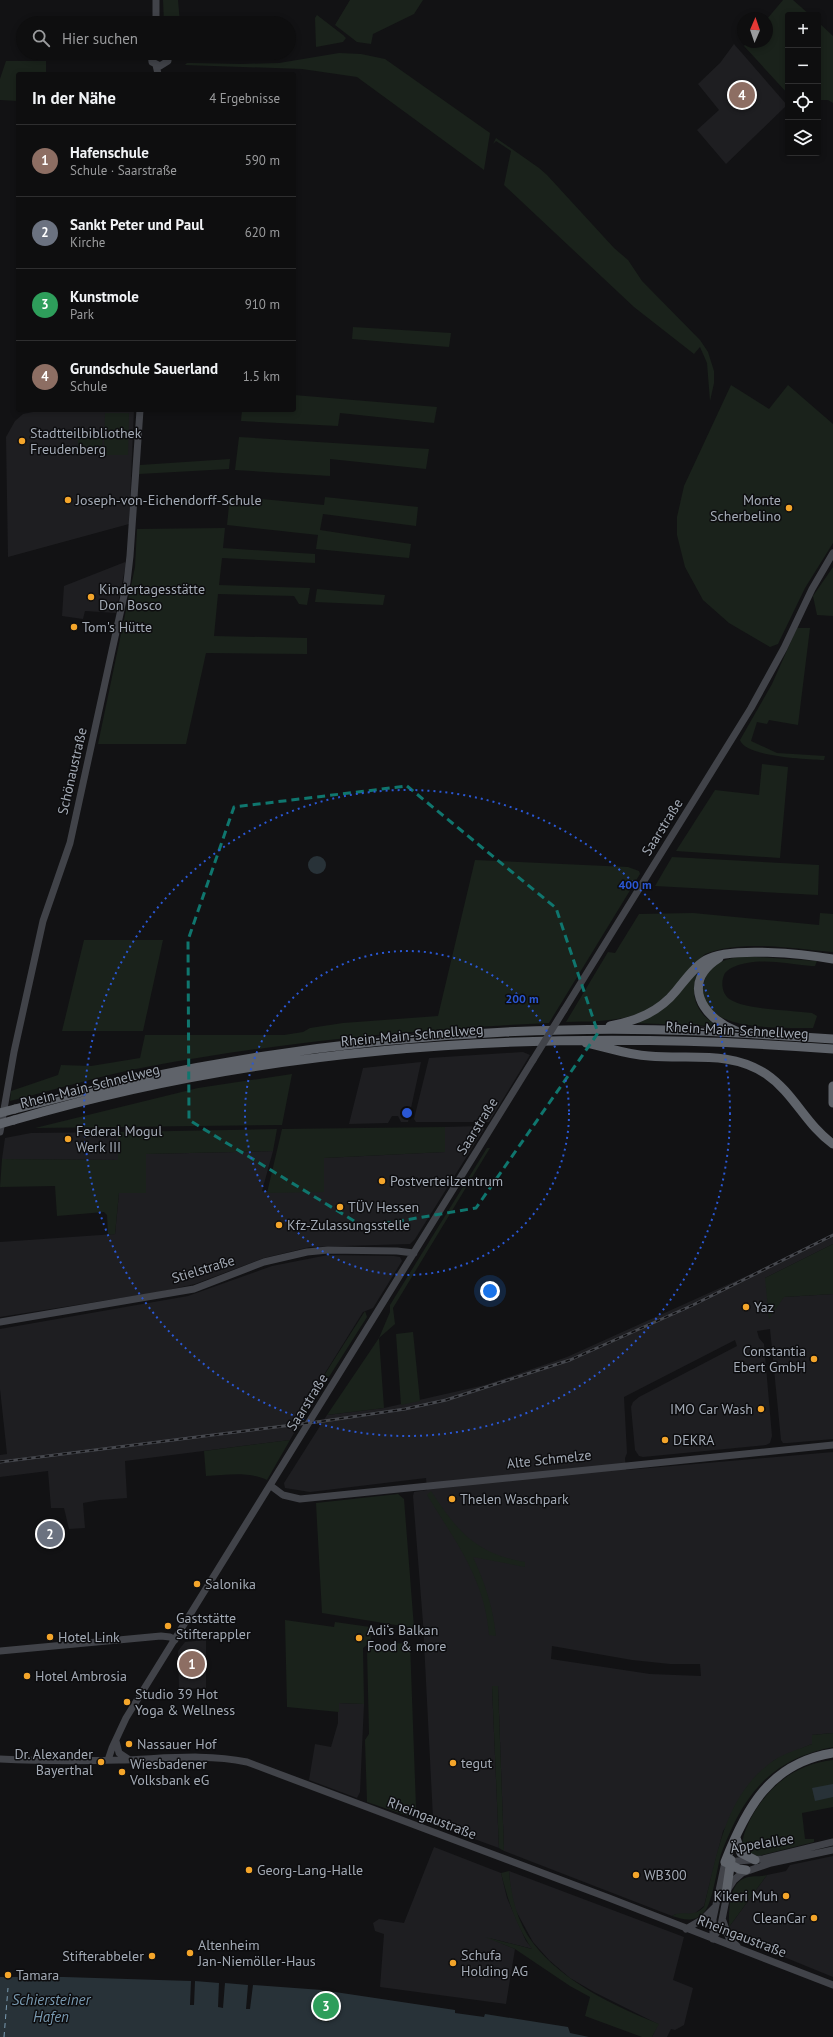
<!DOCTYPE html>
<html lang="de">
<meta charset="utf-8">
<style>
body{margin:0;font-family:"PT Sans",sans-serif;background:#171718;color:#f1f3f6}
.controls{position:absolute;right:12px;top:12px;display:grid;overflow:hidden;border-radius:4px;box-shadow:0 2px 6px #0003}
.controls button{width:36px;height:36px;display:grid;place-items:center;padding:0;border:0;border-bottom:1px solid #2e2e2f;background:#0e0e0f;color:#f1f3f6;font:20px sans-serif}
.compass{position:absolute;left:737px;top:12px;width:36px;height:36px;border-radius:50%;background:#0e0e0f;box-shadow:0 2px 6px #0003;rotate:2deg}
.you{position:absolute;left:490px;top:1291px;width:14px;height:14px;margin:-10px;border:3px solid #fff;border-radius:50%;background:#1a73e8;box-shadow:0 0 0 6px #1a73e833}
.badge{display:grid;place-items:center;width:26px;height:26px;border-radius:50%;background:#0b8043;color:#fff;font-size:13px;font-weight:700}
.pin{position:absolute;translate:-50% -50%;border:2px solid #fff;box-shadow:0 1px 4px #0006}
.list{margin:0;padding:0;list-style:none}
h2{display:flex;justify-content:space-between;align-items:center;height:52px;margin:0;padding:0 16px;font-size:17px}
h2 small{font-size:13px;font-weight:400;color:#9b9c9e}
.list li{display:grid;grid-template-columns:26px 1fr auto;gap:12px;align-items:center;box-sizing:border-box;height:72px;padding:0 16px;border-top:1px solid #2e2e2f}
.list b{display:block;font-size:15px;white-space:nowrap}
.list p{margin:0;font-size:13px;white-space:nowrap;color:#9b9c9e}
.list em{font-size:13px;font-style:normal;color:#9b9c9e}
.icon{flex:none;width:22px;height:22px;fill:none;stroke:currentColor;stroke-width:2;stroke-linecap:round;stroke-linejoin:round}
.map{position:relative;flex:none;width:833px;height:2037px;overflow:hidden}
.search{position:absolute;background:#0e0e0f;box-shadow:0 2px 6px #0003;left:16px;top:16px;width:280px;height:44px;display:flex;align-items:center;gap:10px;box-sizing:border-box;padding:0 14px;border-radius:22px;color:#9b9c9e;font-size:15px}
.panel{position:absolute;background:#0e0e0f;box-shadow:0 2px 6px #0003;left:16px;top:72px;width:280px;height:340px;border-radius:4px}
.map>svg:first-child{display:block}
.built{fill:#1e1e21;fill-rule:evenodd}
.green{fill:#1a221b}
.water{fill:#283238}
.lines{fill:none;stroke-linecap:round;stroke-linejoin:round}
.ferry{stroke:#799ab1;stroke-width:1;stroke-dasharray:5 4;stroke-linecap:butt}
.secondary{stroke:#414349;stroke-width:7}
.highway{stroke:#5f636a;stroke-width:9}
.rail-casing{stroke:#46484e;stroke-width:3}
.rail{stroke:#0d0d0f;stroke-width:1.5;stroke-dasharray:4.5;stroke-linecap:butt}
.secondary-bridge{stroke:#414349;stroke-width:7}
.highway-bridge{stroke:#5f636a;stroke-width:9}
.marked{fill:none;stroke:#0f766e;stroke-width:3;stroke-dasharray:8 5;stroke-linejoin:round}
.ring{fill:none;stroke:#2a57d4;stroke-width:2;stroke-dasharray:2 4}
.poi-dot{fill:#f4a52a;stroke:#0d0d0f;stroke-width:1.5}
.labels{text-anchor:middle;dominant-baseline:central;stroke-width:3;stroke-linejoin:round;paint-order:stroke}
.poi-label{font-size:14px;fill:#a3aab5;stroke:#0d0d0f;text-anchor:start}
.street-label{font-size:14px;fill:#a3aab5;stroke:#0d0d0f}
.water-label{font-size:15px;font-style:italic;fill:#799ab1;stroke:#0d0d0f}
.centre{fill:#2a57d4;stroke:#0d0d0f;stroke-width:2}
.ring-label{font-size:12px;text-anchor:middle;font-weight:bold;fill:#2a57d4;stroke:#0d0d0f;stroke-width:3;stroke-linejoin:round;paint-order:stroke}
</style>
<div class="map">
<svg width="833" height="2037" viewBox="0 0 833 2037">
<rect width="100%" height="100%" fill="#121214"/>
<!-- built -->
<path class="built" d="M734,44L787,105L726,164L697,130L719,110L698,84L720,63Z
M43,410H134L129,524L8,557L6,437L15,421L23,414Z
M125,562L126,564L116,613L85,611L83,619L62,616L64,586Z
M523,1052L530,1055L489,1122H416L414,1119L429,1058Z
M421,1062L408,1122H401L398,1116H392L388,1123L349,1124L363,1068Z
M482,1126L484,1129L415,1239L410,1244L310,1247L264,1258L195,1284L159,1292L0,1317V1242L115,1234L119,1193H146V1154L273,1151L262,1191L324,1192V1158L444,1152L445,1127Z
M118,1132V1160L2,1159L5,1138L31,1133Z
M833,1237V1244L765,1278L784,1297L833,1294V1439L788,1443H783L781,1440L770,1329L757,1331L759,1338L764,1344L772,1436L770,1443L766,1445L643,1457L639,1456L635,1450L631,1407L633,1402L639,1397L737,1346L735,1340L624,1397L627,1453L625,1458L626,1470L833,1452V1733L812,1735V1744L773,1761L723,1831L704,1906L694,1914H676L672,1916L504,1851L498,1686H492L499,1848L436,1825L433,1818L423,1623L413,1496L414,1492L427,1490L426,1478L310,1492L285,1488L284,1483L327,1415L384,1408L485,1385L567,1357ZM552,1646L632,1660L670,1664H700L701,1676L650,1674L551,1659Z
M328,1255L394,1256L400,1257L402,1261L373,1308L363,1312L297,1418L301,1421L290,1440L125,1461L127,1498L100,1500L83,1503L85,1528L69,1529L64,1508H51L48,1471L0,1477V1455L7,1454L0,1389V1329L188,1296L272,1266Z
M206,1640V1688L179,1689L178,1651L185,1642Z
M338,1703L364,1704L360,1792L357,1798L309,1780L315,1744L331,1747L338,1723Z
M434,1847L501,1873L507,1898L526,1941L533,1949L489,1938L515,1949L506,2004L380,1987L384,1934L375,1931L373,1923L379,1919L404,1923Z
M833,1856V1977L733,1936L729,1927L767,1875L786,1871L790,1865Z
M509,1871L684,1937L673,1980L693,1988L684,2025L675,2030L671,2029L667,2037H652L658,2024L594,1992L570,1978L549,1960L533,1942L515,1909L511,1894Z"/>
<!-- green -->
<path class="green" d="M163,0H178L180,23H164Z
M350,0H423L414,14L373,34L371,44L357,42L335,25Z
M783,0H793L810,15H788V94L744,46L748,42H767V19Z
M317,15L343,35L346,38L343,42L316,47L315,18Z
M818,22L833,36V103L828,100H818Z
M339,53L361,54L385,59L490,133L484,170L357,77L302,69L185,65L187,63H191L242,64L279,63Z
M6,61H46V74H18V101L0,100V79Z
M496,138L539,168L547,175L614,248L628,260L642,281L700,340L708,352L714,371V383L710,401L707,363L700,347L694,354L634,307L504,185L511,151L496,141L493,144Z
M353,327L451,333L449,347L352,339Z
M731,385L769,409L788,385L833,424V543L805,588L778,644L770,647L729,623L703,600L685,567L677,535V517L684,486Z
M294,395L437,407L434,423L340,413L338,426L241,421L242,410H294Z
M105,413H129L128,455H104Z
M78,433H103L102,451L78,450Z
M239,437L429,449L426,469L330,459V476L235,470Z
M230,459L229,469L139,474L140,465Z
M230,496L324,505L325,497L418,507L416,526L323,514L320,530L411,544L409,558L316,549L318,535L227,525Z
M225,528L223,548L315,554V563L222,558L219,585L310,588L307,605L299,604L294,596L218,594L214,636L307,638V654L206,653L186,744H98L135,567L137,529Z
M833,567V616L817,615L813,596Z
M317,589L385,595L383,605L315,602Z
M797,628H810L798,725L769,720L767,724L757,722L751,741L777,753L825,756L824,760C808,759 745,757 740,740L772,684Z
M762,764L788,767L780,858L676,851L715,790L759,795Z
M672,857L819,865L818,895L655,886Z
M475,860L628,867L639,871L640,874L549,1023C416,1029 282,1042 151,1066C103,1075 57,1089 10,1101L11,1091L58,1075L61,1065L91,1066L140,1058L145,1035H284L303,1032L310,1028L343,1023L438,1016Z
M693,913L819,925L820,913L833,914V952C793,949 743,939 705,954C689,969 676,987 660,1001C634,1023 598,1021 566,1022L608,952L615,953L639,914Z
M84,940H163L143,1031H62Z
M743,956L817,961L815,966H811C790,964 768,959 747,963C740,964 730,967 725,973C720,982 722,995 731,1000C748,1010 791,1010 812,1013L817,1016L813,1028C782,1027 688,1034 705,979C711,962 727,959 743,956Z
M699,970C689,991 694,1012 715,1024L713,1026L633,1023L684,986Z
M292,1074L282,1125L35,1128L198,1088Z
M445,1127V1152L324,1158V1192L267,1193L282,1129Z
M277,1129L273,1151L146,1154V1193H119L115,1234L108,1235L107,1215L104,1212L57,1216L55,1186L0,1187L2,1159L118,1160V1132Z
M487,1148H490L393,1308L395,1324L379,1338L384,1408L327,1415L379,1338L390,1312V1305Z
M833,1244V1294L784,1297L769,1319L765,1278Z
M365,1311L367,1317L301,1421L297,1418Z
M413,1332L420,1401L401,1405L396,1334Z
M290,1440L267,1480C248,1471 226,1475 206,1476L204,1451Z
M431,1491C457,1531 476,1554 525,1562V1567L473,1557C485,1583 493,1607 496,1636L489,1635C485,1579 455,1541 427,1495Z
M398,1494L404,1499L414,1628L322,1613L316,1503Z
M285,1620L334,1627L335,1622L370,1627L371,1642L363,1648L364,1704L339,1703V1712L287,1707Z
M410,1643L416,1807L414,1814L408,1816L367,1802L365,1740L369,1734L367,1649L375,1644Z
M492,1686H498L504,1851L499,1848Z
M833,1733V1747C782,1757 752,1783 731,1830C727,1839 722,1850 720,1858C717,1870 712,1903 705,1911C695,1923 685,1920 672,1916C683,1909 692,1919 704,1907C717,1855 725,1794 773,1761C784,1753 800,1749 812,1744V1735Z
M833,1760V1807L802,1813L805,1839H814V1842L758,1856L743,1851C741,1839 745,1831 750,1820C768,1786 795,1764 833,1760Z
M509,1871C511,1896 517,1922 533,1943C563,1982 614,2006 659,2024L652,2037H642L585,2016L590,1997L570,1986L515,1949L485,1937L532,1949C516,1925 508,1901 501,1873Z
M767,1875L729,1927C729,1912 728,1884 745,1878C752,1875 760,1877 767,1875Z
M322,1990L333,1992L330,2022L318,2021Z"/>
<!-- water -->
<path class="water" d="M308 865a9 9 0 1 1 18 0a9 9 0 1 1-18 0Z
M833,1784V1797L815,1801L812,1788Z
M0,1977H64L191,1981L190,2005H194L195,1981L219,1983L218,2007L223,2008L225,1983L248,1985L246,2009H250L253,1985L322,1990L318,2020L329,2022L333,1992H335L455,2010V2013L484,2017L485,2014L568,2027L570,2033L589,2037H0Z"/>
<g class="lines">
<!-- ferry -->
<path class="ferry" d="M4,2037L8,1988"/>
<!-- secondary -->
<path class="secondary" d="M156,0V23
M151,53L152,62L160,66L168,61V53
M156,65L158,74
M564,1010L751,708L784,648L812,589L833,553
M0,1132L14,1052L43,921L70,843L127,582L130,556L140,410
M0,1322L194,1289L264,1262L307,1252L328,1250L397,1251L414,1253
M271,1486L283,1495L300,1499L833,1445
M0,1651L161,1636L170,1637L175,1640
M116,1741L119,1753L128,1759
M0,1759C40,1761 79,1761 119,1760C161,1759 205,1753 247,1762L609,1898L833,1985
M108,1760L112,1748L126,1718L533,1060
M723,1921L729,1938L737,1946
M686,1929L703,1919L714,1908
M713,1939V1919L725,1862L763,1859L833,1842
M713,1939L721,1925L728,1889L734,1880L742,1873L771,1863L833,1850"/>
<!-- highway -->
<path class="highway" d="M719,958C681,982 701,1017 736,1031
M610,1026C636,1021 659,1012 676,991C685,980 694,967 706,960C729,946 805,954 833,959
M586,1043C607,1047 627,1055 649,1056C690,1060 729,1050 766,1074C794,1093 806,1125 833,1144
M833,1086V1103
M15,1109C195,1060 377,1034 564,1030C653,1027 743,1033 833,1039
M14,1120C279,1042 558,1028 833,1049
M736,1838L741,1853L755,1860
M746,1870L739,1869L725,1862C746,1808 770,1763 833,1753
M726,1894L731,1860"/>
<!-- rail casing -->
<g class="rail-casing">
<path id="rail" d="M0,1462L324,1421L405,1409L446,1400L570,1360L693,1305L833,1235"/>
</g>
<!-- rail -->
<use href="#rail" class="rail"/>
<!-- secondary-bridge -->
<path class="secondary-bridge" d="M533,1060L564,1010"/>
<!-- highway-bridge -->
<path class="highway-bridge" d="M0,1113L15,1109
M0,1124L14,1120"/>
</g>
<!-- marked area -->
<path class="marked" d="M407,786L556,908L598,1033L476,1208L364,1227L189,1120L188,940L234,807Z"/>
<!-- distance rings -->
<g class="ring">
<circle cx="407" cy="1113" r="162"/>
<circle cx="407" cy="1113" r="323"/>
</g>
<!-- markers -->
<g class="poi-dot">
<circle cx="22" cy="441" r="4"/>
<circle cx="68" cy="500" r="4"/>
<circle cx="789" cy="508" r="4"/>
<circle cx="91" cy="597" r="4"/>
<circle cx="74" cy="627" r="4"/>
<circle cx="68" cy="1139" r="4"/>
<circle cx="382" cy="1181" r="4"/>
<circle cx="340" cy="1207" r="4"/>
<circle cx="279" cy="1225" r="4"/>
<circle cx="746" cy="1307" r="4"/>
<circle cx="814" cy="1359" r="4"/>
<circle cx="761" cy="1409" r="4"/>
<circle cx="665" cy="1440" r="4"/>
<circle cx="452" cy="1499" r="4"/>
<circle cx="197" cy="1584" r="4"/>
<circle cx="168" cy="1626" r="4"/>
<circle cx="50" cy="1637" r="4"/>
<circle cx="359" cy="1638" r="4"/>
<circle cx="27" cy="1676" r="4"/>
<circle cx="127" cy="1702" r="4"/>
<circle cx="129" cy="1744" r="4"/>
<circle cx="101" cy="1762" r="4"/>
<circle cx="453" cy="1763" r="4"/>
<circle cx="122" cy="1772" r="4"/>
<circle cx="249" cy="1870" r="4"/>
<circle cx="636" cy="1875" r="4"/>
<circle cx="786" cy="1896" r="4"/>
<circle cx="814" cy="1918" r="4"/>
<circle cx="190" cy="1953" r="4"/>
<circle cx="152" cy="1956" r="4"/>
<circle cx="453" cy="1963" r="4"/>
<circle cx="8" cy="1975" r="4"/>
</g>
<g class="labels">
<!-- poi labels -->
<g class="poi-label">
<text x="30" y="433">Stadtteilbibliothek<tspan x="30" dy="16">Freudenberg</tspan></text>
<text x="76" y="500">Joseph-von-Eichendorff-Schule</text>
<text x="781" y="500" text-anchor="end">Monte<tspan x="781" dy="16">Scherbelino</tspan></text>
<text x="99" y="589">Kindertagesstätte<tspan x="99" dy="16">Don Bosco</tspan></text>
<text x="82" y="627">Tom's Hütte</text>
<text x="76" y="1131">Federal Mogul<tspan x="76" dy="16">Werk III</tspan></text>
<text x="390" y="1181">Postverteilzentrum</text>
<text x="348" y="1207">TÜV Hessen</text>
<text x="287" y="1225">Kfz-Zulassungsstelle</text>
<text x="754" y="1307">Yaz</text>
<text x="806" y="1351" text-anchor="end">Constantia<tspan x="806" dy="16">Ebert GmbH</tspan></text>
<text x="753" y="1409" text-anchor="end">IMO Car Wash</text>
<text x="673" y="1440">DEKRA</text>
<text x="460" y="1499">Thelen Waschpark</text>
<text x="205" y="1584">Salonika</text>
<text x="176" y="1618">Gaststätte<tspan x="176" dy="16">Stifterappler</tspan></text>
<text x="367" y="1630">Adi‘s Balkan<tspan x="367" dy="16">Food &amp; more</tspan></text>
<text x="58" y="1637">Hotel Link</text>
<text x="35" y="1676">Hotel Ambrosia</text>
<text x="135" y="1694">Studio 39 Hot<tspan x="135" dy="16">Yoga &amp; Wellness</tspan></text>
<text x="137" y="1744">Nassauer Hof</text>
<text x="93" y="1754" text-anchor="end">Dr. Alexander<tspan x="93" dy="16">Bayerthal</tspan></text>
<text x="461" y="1763">tegut</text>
<text x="130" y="1764">Wiesbadener<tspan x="130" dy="16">Volksbank eG</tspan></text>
<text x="257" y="1870">Georg-Lang-Halle</text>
<text x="644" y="1875">WB300</text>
<text x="778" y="1896" text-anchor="end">Kikeri Muh</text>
<text x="806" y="1918" text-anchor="end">CleanCar</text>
<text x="198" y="1945">Altenheim<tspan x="198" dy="16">Jan-Niemöller-Haus</tspan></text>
<text x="461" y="1955">Schufa<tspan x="461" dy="16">Holding AG</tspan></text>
<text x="144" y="1956" text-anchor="end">Stifterabbeler</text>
<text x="16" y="1975">Tamara</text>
</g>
<!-- street labels -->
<g class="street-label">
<text transform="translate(72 771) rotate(-77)">Schönaustraße</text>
<text transform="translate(662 827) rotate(-58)">Saarstraße</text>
<text transform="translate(737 1030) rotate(3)">Rhein-Main-Schnellweg</text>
<text transform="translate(412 1035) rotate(-5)">Rhein-Main-Schnellweg</text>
<text transform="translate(90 1086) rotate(-14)">Rhein-Main-Schnellweg</text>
<text transform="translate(477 1126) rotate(-58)">Saarstraße</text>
<text transform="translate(203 1269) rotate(-17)">Stielstraße</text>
<text transform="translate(307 1402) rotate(-58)">Saarstraße</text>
<text transform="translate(549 1459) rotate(-6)">Alte Schmelze</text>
<text transform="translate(432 1818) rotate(21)">Rheingaustraße</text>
<text transform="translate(762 1843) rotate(-9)">Äppelallee</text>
<text transform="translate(742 1936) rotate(21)">Rheingaustraße</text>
</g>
<!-- water labels -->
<g class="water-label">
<text x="51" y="1999">Schiersteiner<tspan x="51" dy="17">Hafen</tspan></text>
</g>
</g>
<circle cx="407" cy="1113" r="6" class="centre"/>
<g class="ring-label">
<text x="635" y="889">400 m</text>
<text x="522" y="1003">200 m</text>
</g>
</svg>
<div class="controls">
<button>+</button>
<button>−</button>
<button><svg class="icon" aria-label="locate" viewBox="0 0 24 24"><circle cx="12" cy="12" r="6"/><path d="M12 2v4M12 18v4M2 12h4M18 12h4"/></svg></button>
<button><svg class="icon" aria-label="layers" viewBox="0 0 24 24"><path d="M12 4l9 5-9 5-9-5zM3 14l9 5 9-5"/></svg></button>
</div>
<svg class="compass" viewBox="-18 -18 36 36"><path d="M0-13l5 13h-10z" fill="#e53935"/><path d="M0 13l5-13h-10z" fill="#9b9c9e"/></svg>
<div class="you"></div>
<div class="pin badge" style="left:192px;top:1664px;background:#8d6e63">1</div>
<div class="pin badge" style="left:50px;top:1534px;background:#6b7280">2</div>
<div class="pin badge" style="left:326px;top:2006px;background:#2e9e5b">3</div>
<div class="pin badge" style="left:742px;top:95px;background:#8d6e63">4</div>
<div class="search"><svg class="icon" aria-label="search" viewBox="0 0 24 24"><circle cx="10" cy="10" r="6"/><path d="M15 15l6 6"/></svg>Hier suchen</div>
<section class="panel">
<h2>In der Nähe<small>4 Ergebnisse</small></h2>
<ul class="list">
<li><span class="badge" style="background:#8d6e63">1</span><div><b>Hafenschule</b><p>Schule · Saarstraße</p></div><em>590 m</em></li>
<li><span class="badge" style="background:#6b7280">2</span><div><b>Sankt Peter und Paul</b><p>Kirche</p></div><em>620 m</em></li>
<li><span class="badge" style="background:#2e9e5b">3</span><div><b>Kunstmole</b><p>Park</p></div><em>910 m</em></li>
<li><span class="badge" style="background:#8d6e63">4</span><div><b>Grundschule Sauerland</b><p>Schule</p></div><em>1.5 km</em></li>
</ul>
</section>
</div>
